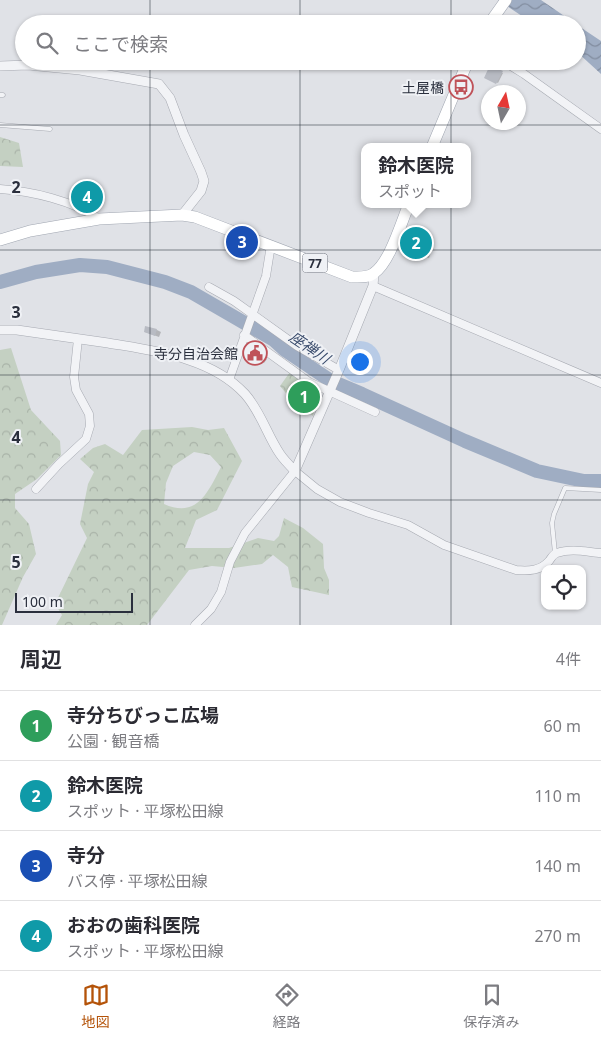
<!DOCTYPE html>
<html lang="ja">
<meta charset="utf-8">
<style>
body{margin:0;font-family:"Noto Sans","Noto Sans JP",sans-serif;background:#f2f2f3;color:#2b2b33}
.controls{position:absolute;right:15px;bottom:15px;display:grid;overflow:hidden;border-radius:10px;box-shadow:0 1px 4px #0004}
.controls button{width:45px;height:45px;display:grid;place-items:center;padding:0;border:0;border-bottom:1px solid #e1e1e2;background:#fff;color:#2b2b33;font:25px sans-serif}
.compass{position:absolute;left:481px;top:85px;width:45px;height:45px;border-radius:50%;background:#fff;box-shadow:0 1px 4px #0004;rotate:9deg}
.scale{position:absolute;left:15px;bottom:12px;width:118px;box-sizing:border-box;padding-left:5px;border:2px solid #2a2f3d;border-top:0;font-size:14px;line-height:18px;white-space:nowrap;color:#2a2f3d;-webkit-text-stroke:4px #eff1f5;paint-order:stroke}
.you{position:absolute;left:359px;top:361px;width:18px;height:18px;margin:-12px;border:4px solid #fff;border-radius:50%;background:#1a73e8;box-shadow:0 0 0 8px #1a73e833}
.badge{display:grid;place-items:center;width:32px;height:32px;border-radius:50%;background:#b45309;color:#fff;font-size:16px;font-weight:700}
.pin{position:absolute;translate:-50% -50%;border:2px solid #fff;box-shadow:0 1px 5px #0006}
.popup{position:absolute;left:361px;top:143px;width:110px;height:65px;box-sizing:border-box;display:grid;place-content:center;border-radius:10px;background:#fff;filter:drop-shadow(0 1px 4px #0005);font-size:16px;white-space:nowrap;color:#7c7c81}
.popup b{font-size:19px;color:#2b2b33}
.popup::after{content:'';position:absolute;left:50%;top:100%;margin-left:-10px;border:10px solid transparent;border-top-color:#fff}
.list{margin:0;padding:0;list-style:none}
h2{display:flex;justify-content:space-between;align-items:center;height:65px;margin:0;padding:0 20px;font-size:21px}
h2 small{font-size:16px;font-weight:400;color:#7c7c81}
.list li{display:grid;grid-template-columns:32px 1fr auto;gap:15px;align-items:center;box-sizing:border-box;height:70px;padding:0 20px;border-top:1px solid #e1e1e2}
.list b{display:block;font-size:19px;white-space:nowrap}
.list p{margin:0;font-size:16px;white-space:nowrap;color:#7c7c81}
.list em{font-size:16px;font-style:normal;color:#7c7c81}
.icon{flex:none;width:28px;height:28px;fill:none;stroke:currentColor;stroke-width:2;stroke-linecap:round;stroke-linejoin:round}
.map{position:relative;flex:none;width:601px;height:625px;overflow:hidden}
.search{position:absolute;background:#fff;box-shadow:0 1px 4px #0004;left:15px;right:15px;top:15px;height:55px;display:flex;align-items:center;gap:12px;box-sizing:border-box;padding:0 18px;border-radius:28px;color:#7c7c81;font-size:19px}
.sheet{height:345px;background:#fff}
nav{display:flex;justify-content:space-around;align-items:center;box-sizing:border-box;height:70px;border-top:1px solid #e1e1e2;background:#fff;font-size:14px;color:#7c7c81}
nav a{display:grid;justify-items:center;gap:2px}
nav .on{color:#b45309}
.map>svg:first-child{display:block}
.forest{fill:url(#forest-crowns);fill-rule:evenodd}
.water{fill:url(#water-waves)}
.shadow{fill:#0003}
.lines{fill:none;stroke-linecap:round;stroke-linejoin:round}
.river{stroke:#9fadc3;stroke-width:14}
.building{fill:#b8bbc3}
.service-casing{stroke:#a6a9b1;stroke-width:5}
.minor-casing{stroke:#a6a9b1;stroke-width:9}
.tertiary-casing{stroke:#a6a9b1;stroke-width:10}
.primary-casing{stroke:#a0a6b1;stroke-width:12}
.service{stroke:#f2f3f6;stroke-width:4}
.minor{stroke:#f2f3f6;stroke-width:8}
.tertiary{stroke:#f2f3f6;stroke-width:9}
.primary{stroke:#fff;stroke-width:11}
.grid{fill:none;stroke:#2a2f3d;stroke-width:1;stroke-opacity:0.55}
.labels{text-anchor:middle;dominant-baseline:central;stroke-width:4;stroke-linejoin:round;paint-order:stroke}
.shield{fill:#eff1f5;stroke:#656974;stroke-width:1}
.shield-label{font-size:12px;font-weight:bold;fill:#2a2f3d}
.poi-label{font-size:14px;fill:#2a2f3d;stroke:#eff1f5;text-anchor:end}
.water-label{font-size:15px;font-style:italic;fill:#394b6c;stroke:#eff1f5}
.grid-label{font-size:16px;text-anchor:middle;font-weight:bold;fill:#2a2f3d;stroke:#eff1f5;stroke-width:4;stroke-linejoin:round;paint-order:stroke}
</style>
<div class="map">
<svg width="601" height="625" viewBox="0 0 601 625">
<defs>
<pattern id="forest-crowns" width="20" height="18" patternUnits="userSpaceOnUse" patternTransform="scale(1.25)"><rect width="20" height="18" fill="#c4d0c2"/><path d="M2 6a3 3 0 1 1 6 0M12 15a3 3 0 1 1 6 0" fill="none" stroke="#a9b3a8"/></pattern>
<pattern id="water-waves" width="16" height="10" patternUnits="userSpaceOnUse" patternTransform="scale(1.25)"><rect width="16" height="10" fill="#9fadc3"/><path d="M0 5q4-4 8 0t8 0" fill="none" stroke="#828da0"/></pattern>
</defs>
<rect width="100%" height="100%" fill="#e0e2e7"/>
<!-- forest -->
<path class="forest" d="M0,137L19,143L23,167L0,166Z
M11,348L31,410L60,441L61,455L37,479L15,494V508L29,524L36,554L23,577L2,625H0V350Z
M290,372L322,390L313,416L294,403L280,386Z
M192,427L208,430L224,428L242,461L217,510L196,520L185,548H229L258,538L274,541L279,536L284,518L303,528L323,544L324,568L329,580V595L292,587L288,567L273,555L262,564L234,568L212,566L189,570L147,625H56L62,615L55,604L87,538L80,524L88,484L94,472L80,459L93,448L105,444L123,455L142,430ZM194,452L210,455L221,467C208,492 197,519 164,504L166,483L173,466Z"/>
<!-- water -->
<path class="water" d="M498,0H541L576,24H534Z
M577,25L601,41V74L577,52Z"/>
<!-- shadow -->
<path class="shadow" d="M490,67L503,73L498,83L485,77Z
M85,190L99,198L94,206L80,199Z
M428,239L434,242L429,258L405,248Z
M157,330L161,332L159,337L145,332Z
M254,350L267,359L264,363L247,352Z"/>
<g class="lines">
<!-- river -->
<path class="river" d="M0,282L36,272L80,265L107,267L165,282L191,292L236,318L274,340L285,350L331,381L362,394L465,441L537,471L584,481H601"/>
</g>
<!-- building -->
<path class="building" d="M490,65L503,71L496,84L484,78Z
M85,189L95,195L89,205L79,199Z
M410,231L429,238L422,255L404,248Z
M145,326L157,329L155,336L144,332Z
M250,346L263,356L259,362L246,352Z"/>
<g class="lines">
<!-- service casing -->
<g class="service-casing">
<path id="service" d="M0,95H3
M0,125L50,129
M555,553L552,523L554,514L565,488L601,490"/>
</g>
<!-- minor casing -->
<g class="minor-casing">
<path id="minor" d="M503,61L524,74L601,129
M0,189C31,191 74,201 99,219
M373,286L601,383
M209,287L234,301L297,346L339,370
M244,335L309,382L375,412
M229,380L266,276L271,245
M36,489L59,464L86,439L90,426L89,414L76,390L74,377L78,339
M195,625L211,609L221,592L230,562L245,533L295,471L317,489L340,502L369,513L408,525L444,545L516,570C529,571 540,571 549,561C552,557 553,554 557,553C571,548 587,552 601,553"/>
</g>
<!-- tertiary casing -->
<g class="tertiary-casing">
<path id="tertiary" d="M0,66L28,65L80,70L159,84L170,98L184,135L201,172L204,181L201,191L182,215
M0,330H17C47,334 78,339 108,343C155,351 211,357 245,394C261,412 267,435 280,454C284,460 290,466 295,471L339,370L373,286L374,274"/>
</g>
<!-- primary casing -->
<g class="primary-casing">
<path id="primary" d="M489,24L506,0
M432,147L468,61
M0,240L30,231L99,219L182,215L195,217L352,277C360,277 368,278 374,273C390,262 401,223 409,204"/>
</g>
<!-- service -->
<use href="#service" class="service"/>
<!-- minor -->
<use href="#minor" class="minor"/>
<!-- tertiary -->
<use href="#tertiary" class="tertiary"/>
<!-- primary -->
<use href="#primary" class="primary"/>
</g>
<!-- grid -->
<path class="grid" d="M150,0V24M300,0V24M451,0V24M150,61V625M300,61V625M451,61V625M0,125H601M0,250H601M0,375H601M0,500H601"/>
<!-- icons -->
<defs>
<g id="bus-ring" transform="scale(1.25)"><circle r="9.5" fill="#eff1f5" stroke="#bf5259" stroke-width="1.5"/><path d="M-5-6H5V4H4V6H2V4H-2V6H-4V4H-5ZM-3.5-4V0h7V-4ZM-3.5 1.2v1.5H-2V1.2ZM2 1.2v1.5H3.5V1.2Z" fill="#bf5259"/></g>
<g id="civic-ring" transform="scale(1.25)"><circle r="9.5" fill="#eff1f5" stroke="#bf5259" stroke-width="1.5"/><path d="M-.6-6.5H3V-4.5H.6V-3L4-1V1h2V6H-6V1h2V-1L-.6-3ZM-1.2 2.5V6h2.4V2.5Z" fill="#bf5259"/></g>
</defs>
<g fill-rule="evenodd">
<use href="#bus-ring" x="461" y="87"/>
<use href="#civic-ring" x="255" y="353"/>
</g>
<g class="labels">
<!-- shield labels -->
<rect class="shield" x="302.5" y="253.5" width="25" height="19" rx="4"/>
<g class="shield-label">
<text x="315" y="263">77</text>
</g>
<!-- poi labels -->
<g class="poi-label">
<text x="444" y="87">土屋橋</text>
<text x="238" y="353">寺分自治会館</text>
</g>
<!-- water labels -->
<g class="water-label">
<text transform="translate(310 347) rotate(34)">座禅川</text>
</g>
</g>
<g class="grid-label">
<text x="16" y="193">2</text>
<text x="16" y="318">3</text>
<text x="16" y="443">4</text>
<text x="16" y="568">5</text>
</g>
</svg>
<div class="controls">
<button><svg class="icon" aria-label="locate" viewBox="0 0 24 24"><circle cx="12" cy="12" r="6"/><path d="M12 2v4M12 18v4M2 12h4M18 12h4"/></svg></button>
</div>
<svg class="compass" viewBox="-18 -18 36 36"><path d="M0-13l5 13h-10z" fill="#e53935"/><path d="M0 13l5-13h-10z" fill="#7c7c81"/></svg>
<div class="scale">100 m</div>
<div class="you"></div>
<div class="pin badge" style="left:304px;top:397px;background:#2e9e5b">1</div>
<div class="pin badge" style="left:416px;top:243px;background:#0f9aa8">2</div>
<div class="popup"><b>鈴木医院</b>スポット</div>
<div class="pin badge" style="left:242px;top:242px;background:#1a4fb4">3</div>
<div class="pin badge" style="left:87px;top:197px;background:#0f9aa8">4</div>
<div class="search"><svg class="icon" aria-label="search" viewBox="0 0 24 24"><circle cx="10" cy="10" r="6"/><path d="M15 15l6 6"/></svg>ここで検索</div>
</div>
<section class="sheet">
<h2>周辺<small>4件</small></h2>
<ul class="list">
<li><span class="badge" style="background:#2e9e5b">1</span><div><b>寺分ちびっこ広場</b><p>公園 · 観音橋</p></div><em>60 m</em></li>
<li><span class="badge" style="background:#0f9aa8">2</span><div><b>鈴木医院</b><p>スポット · 平塚松田線</p></div><em>110 m</em></li>
<li><span class="badge" style="background:#1a4fb4">3</span><div><b>寺分</b><p>バス停 · 平塚松田線</p></div><em>140 m</em></li>
<li><span class="badge" style="background:#0f9aa8">4</span><div><b>おおの歯科医院</b><p>スポット · 平塚松田線</p></div><em>270 m</em></li>
</ul>
</section>
<nav>
<a class="on"><svg class="icon" aria-label="map" viewBox="0 0 24 24"><path d="M3 6l6-2 6 2 6-2v14l-6 2-6-2-6 2zM9 4v14M15 6v14"/></svg>地図</a>
<a><svg class="icon" aria-label="directions" viewBox="0 0 24 24"><path d="M12 3l9 9-9 9-9-9zM9 14v-3h6M13 9l2 2-2 2"/></svg>経路</a>
<a><svg class="icon" aria-label="saved" viewBox="0 0 24 24"><path d="M7 4h10v16l-5-4-5 4z"/></svg>保存済み</a>
</nav>
